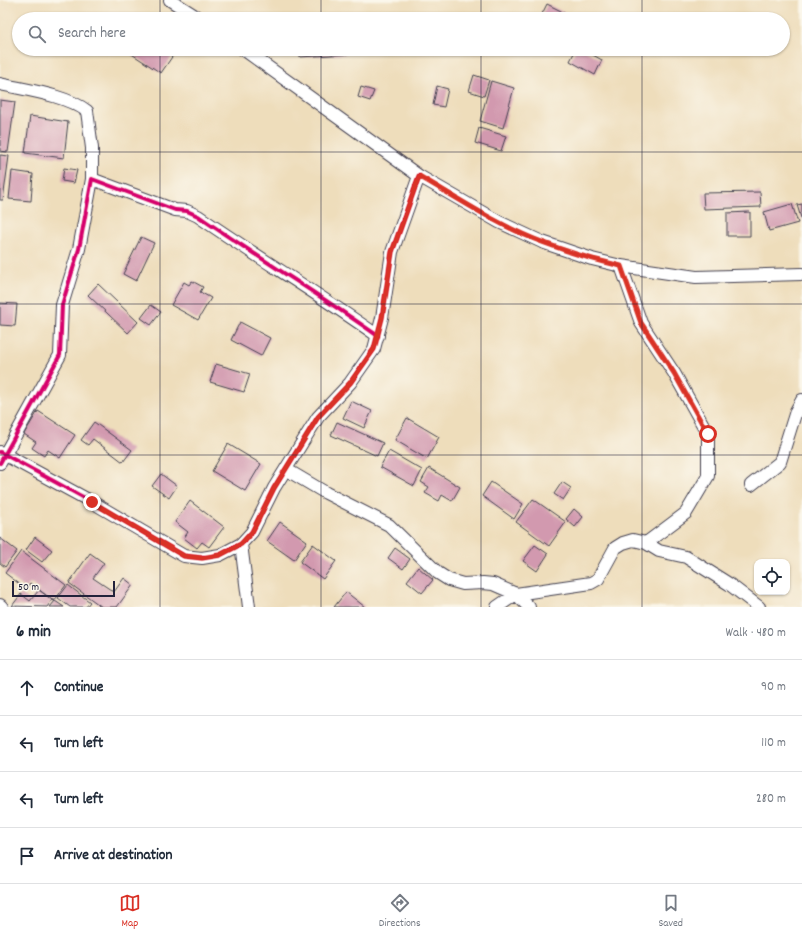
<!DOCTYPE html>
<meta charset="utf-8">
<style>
body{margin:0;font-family:Dekko,sans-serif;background:#f6f6f7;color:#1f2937}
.controls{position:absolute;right:12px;bottom:12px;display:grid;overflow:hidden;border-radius:8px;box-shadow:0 1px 3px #0004}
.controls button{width:36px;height:36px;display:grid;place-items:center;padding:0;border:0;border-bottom:1px solid #e0e1e3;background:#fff;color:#1f2937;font:20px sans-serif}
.scale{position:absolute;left:12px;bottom:10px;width:103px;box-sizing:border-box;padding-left:4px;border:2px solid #22223b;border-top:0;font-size:11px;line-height:14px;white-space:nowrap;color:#22223b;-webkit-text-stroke:3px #fbf7ec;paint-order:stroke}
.stop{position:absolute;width:12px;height:12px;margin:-9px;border:3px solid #d93025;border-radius:50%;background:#fff}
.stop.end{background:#d93025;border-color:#fff;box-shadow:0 1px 4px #0008}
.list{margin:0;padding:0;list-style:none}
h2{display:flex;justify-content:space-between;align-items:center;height:52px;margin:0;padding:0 16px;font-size:17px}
h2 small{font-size:13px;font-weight:400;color:#747a83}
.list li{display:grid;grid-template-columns:26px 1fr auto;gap:12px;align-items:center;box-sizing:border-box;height:56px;padding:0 16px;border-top:1px solid #e0e1e3}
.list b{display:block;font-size:15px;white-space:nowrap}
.list em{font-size:13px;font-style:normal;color:#747a83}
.icon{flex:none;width:22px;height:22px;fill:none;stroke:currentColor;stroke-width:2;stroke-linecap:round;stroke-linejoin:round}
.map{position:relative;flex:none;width:802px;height:607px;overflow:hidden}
.search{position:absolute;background:#fff;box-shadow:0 1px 3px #0004;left:12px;right:12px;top:12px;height:44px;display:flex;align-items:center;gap:10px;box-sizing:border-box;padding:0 14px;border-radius:22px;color:#747a83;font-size:15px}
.sheet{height:276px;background:#fff}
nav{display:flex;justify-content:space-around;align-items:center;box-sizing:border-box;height:56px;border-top:1px solid #e0e1e3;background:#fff;font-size:11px;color:#747a83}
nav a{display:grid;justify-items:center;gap:2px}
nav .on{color:#d93025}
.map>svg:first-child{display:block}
.building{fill:#d299af}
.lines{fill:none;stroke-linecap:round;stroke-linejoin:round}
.minor-casing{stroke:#413e4e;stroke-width:14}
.minor{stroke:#fff;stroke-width:12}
.cycleway-casing{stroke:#fbf7ec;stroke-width:6}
.cycleway{stroke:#d6006c;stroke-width:4}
.route{stroke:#d93025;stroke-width:5}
.grid{fill:none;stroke:#22223b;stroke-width:1;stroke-opacity:0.55}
</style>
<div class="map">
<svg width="802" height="607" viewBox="0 0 802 607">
<rect width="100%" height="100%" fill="#fbf7ec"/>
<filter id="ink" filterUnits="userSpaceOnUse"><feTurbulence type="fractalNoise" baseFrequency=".025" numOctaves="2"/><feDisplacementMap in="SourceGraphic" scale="8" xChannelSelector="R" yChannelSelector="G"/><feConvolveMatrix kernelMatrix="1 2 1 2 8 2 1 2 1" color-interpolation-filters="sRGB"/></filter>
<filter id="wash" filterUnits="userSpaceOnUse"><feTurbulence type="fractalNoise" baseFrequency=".012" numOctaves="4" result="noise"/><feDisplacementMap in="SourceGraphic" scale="16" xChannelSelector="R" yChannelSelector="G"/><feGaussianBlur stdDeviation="0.9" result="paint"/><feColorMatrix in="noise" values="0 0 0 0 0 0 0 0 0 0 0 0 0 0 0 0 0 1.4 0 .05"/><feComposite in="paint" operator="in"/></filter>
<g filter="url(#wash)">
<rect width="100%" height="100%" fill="#edb"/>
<g id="blocks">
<!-- building -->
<path class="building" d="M547,4L569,15L568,19L540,18Z
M128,49H173L176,51L161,73L127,51Z
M300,49H346L347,54L300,57Z
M576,49H582L602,60L595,75L570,61Z
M474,75L489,80L484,96L469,91Z
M491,81L514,88L503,128L480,121Z
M437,86L448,89L444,107L433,105Z
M361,87L374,91L370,101L358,97Z
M0,100L15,102L8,152L0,151Z
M30,116L68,122L64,158L25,153Z
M479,128L506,136L501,151L475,143Z
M0,155L9,156L3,200H0Z
M64,168L77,170L74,183L62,181Z
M12,171L33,174L31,201L9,199Z
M760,192L761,207L704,209L703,193Z
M792,204L798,223L769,231L764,212Z
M802,204V221L797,205Z
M750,212V236H727V213Z
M141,237L154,243L136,281L123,274Z
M192,281L203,287L200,292L211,298L198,320L171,305L184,282L189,285Z
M98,284L138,322L128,333L88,295Z
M0,303L17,304L15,326L0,325Z
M151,305L161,312L151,325L141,318Z
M240,322L270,338L261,356L231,340Z
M216,364L250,374L244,392L210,382Z
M351,401L372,411L364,428L343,418Z
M38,411L75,435L60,458L48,450L44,456L32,448L36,442L24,434Z
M407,418L439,437L427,459L395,440Z
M94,422L132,450L123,462L93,439L88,445L81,440Z
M337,422L383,443L377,456L331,435Z
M228,444L261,464L245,491L212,471Z
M389,451L422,470L414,486L380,467Z
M429,468L460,487L452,501L442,495L439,501L425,493L429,487L421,482Z
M161,474L177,486L169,498L152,486Z
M491,482L523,504L514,519L482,496Z
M562,482L571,488L563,500L554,494Z
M533,499L566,522L549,546L516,522Z
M190,501L224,527L209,547L202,542L197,548L184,538L188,532L175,522Z
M574,509L583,517L575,527L566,519Z
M280,522L307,541L294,560L267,541Z
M35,537L52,550L42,562L26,550Z
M0,538L17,551L5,567L0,563Z
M313,544L336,561L323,579L300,562Z
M535,545L548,554L537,571L523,561Z
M395,548L410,559L403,569L388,558Z
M21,551L66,585L54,601L30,583L26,589L5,573Z
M90,553L104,563L93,578L114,592L124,578L133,585L117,607H102L69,583Z
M418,567L433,580L422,593L407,581Z
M68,585L90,602L86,607H70L58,598Z
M39,590L52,600L47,607L12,606L21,594L30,601Z
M346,592L365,607H334Z
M55,601L64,607H50Z"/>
</g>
</g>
<g filter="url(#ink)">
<use href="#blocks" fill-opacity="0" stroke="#413e4e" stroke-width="1"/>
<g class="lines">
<!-- minor casing -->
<g class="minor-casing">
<path id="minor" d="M170,0L200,19
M243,49L419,176L499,222L542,242L592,259L621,266L696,277L802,274
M0,84C26,90 66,95 87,111L92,148V179
M621,266L641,323L674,373L708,434V476L686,513L646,543
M0,452L92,502L184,556L202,558L220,555L241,544L252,532L274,488L318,417L350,383L374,349L382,318L392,252L419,176
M0,463L60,355L62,305L79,249L92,179L175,210L187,211L198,216C257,257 319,294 378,336
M287,470L326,493L389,525L438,573L449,580L463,584L483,583L493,584L516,594L529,607
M751,485L780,462L796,411L802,400
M241,544L249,607
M0,605L2,607
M497,607L516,594L591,583L598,579L615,548L623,543L633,540L646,543L659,551L686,557L729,584L759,607"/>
</g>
<!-- minor -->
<use href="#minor" class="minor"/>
<!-- cycleway casing -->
<g class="cycleway-casing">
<path id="cycleway" d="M0,452L92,502L184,556L202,558L220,555L241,544L252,532L274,488L318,417L350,383L374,349L382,318L392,252L419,176
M0,463L60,355L62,305L79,249L92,179L175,210L187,211L198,216C257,257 319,294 378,336"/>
</g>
<!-- cycleway -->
<use href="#cycleway" class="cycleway"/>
</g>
</g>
<g class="lines" filter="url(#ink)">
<!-- route -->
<path class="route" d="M92,502L184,556L202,558L220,555L241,544L252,532L274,488L318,417L350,383L374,349L382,318L392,252L419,176C459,199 499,226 542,242C568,252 594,260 621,266L641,323L674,373L708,434"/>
</g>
<!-- grid -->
<path class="grid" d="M160,0V19M321,0V19M481,0V19M642,0V19M160,49V607M321,49V607M481,49V607M642,49V607M0,152H802M0,304H802M0,455H802"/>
</svg>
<div class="controls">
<button><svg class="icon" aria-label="locate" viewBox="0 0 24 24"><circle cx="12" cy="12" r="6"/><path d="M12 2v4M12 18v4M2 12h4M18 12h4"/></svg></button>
</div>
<div class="scale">50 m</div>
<div class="stop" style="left:708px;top:434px"></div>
<div class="stop end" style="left:92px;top:502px"></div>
<div class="search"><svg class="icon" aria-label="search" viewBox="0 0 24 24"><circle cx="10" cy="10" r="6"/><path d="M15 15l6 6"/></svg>Search here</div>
</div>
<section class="sheet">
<h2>6 min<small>Walk · 480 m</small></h2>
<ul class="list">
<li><svg class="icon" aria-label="ahead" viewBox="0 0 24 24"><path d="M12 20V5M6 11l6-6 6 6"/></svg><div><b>Continue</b></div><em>90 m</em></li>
<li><svg class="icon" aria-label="left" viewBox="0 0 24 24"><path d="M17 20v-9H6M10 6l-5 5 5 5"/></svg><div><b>Turn left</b></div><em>110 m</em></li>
<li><svg class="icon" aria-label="left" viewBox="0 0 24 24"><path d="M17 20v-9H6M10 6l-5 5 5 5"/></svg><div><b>Turn left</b></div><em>280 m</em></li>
<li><svg class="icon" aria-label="arrive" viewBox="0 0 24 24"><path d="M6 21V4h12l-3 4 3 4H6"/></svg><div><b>Arrive at destination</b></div></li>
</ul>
</section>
<nav>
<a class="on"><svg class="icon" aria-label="map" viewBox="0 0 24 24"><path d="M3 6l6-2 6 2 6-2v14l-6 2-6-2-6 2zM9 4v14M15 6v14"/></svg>Map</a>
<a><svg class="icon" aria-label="directions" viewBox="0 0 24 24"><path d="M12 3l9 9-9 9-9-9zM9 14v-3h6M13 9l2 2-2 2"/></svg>Directions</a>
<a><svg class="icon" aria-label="saved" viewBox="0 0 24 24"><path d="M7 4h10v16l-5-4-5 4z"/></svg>Saved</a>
</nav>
